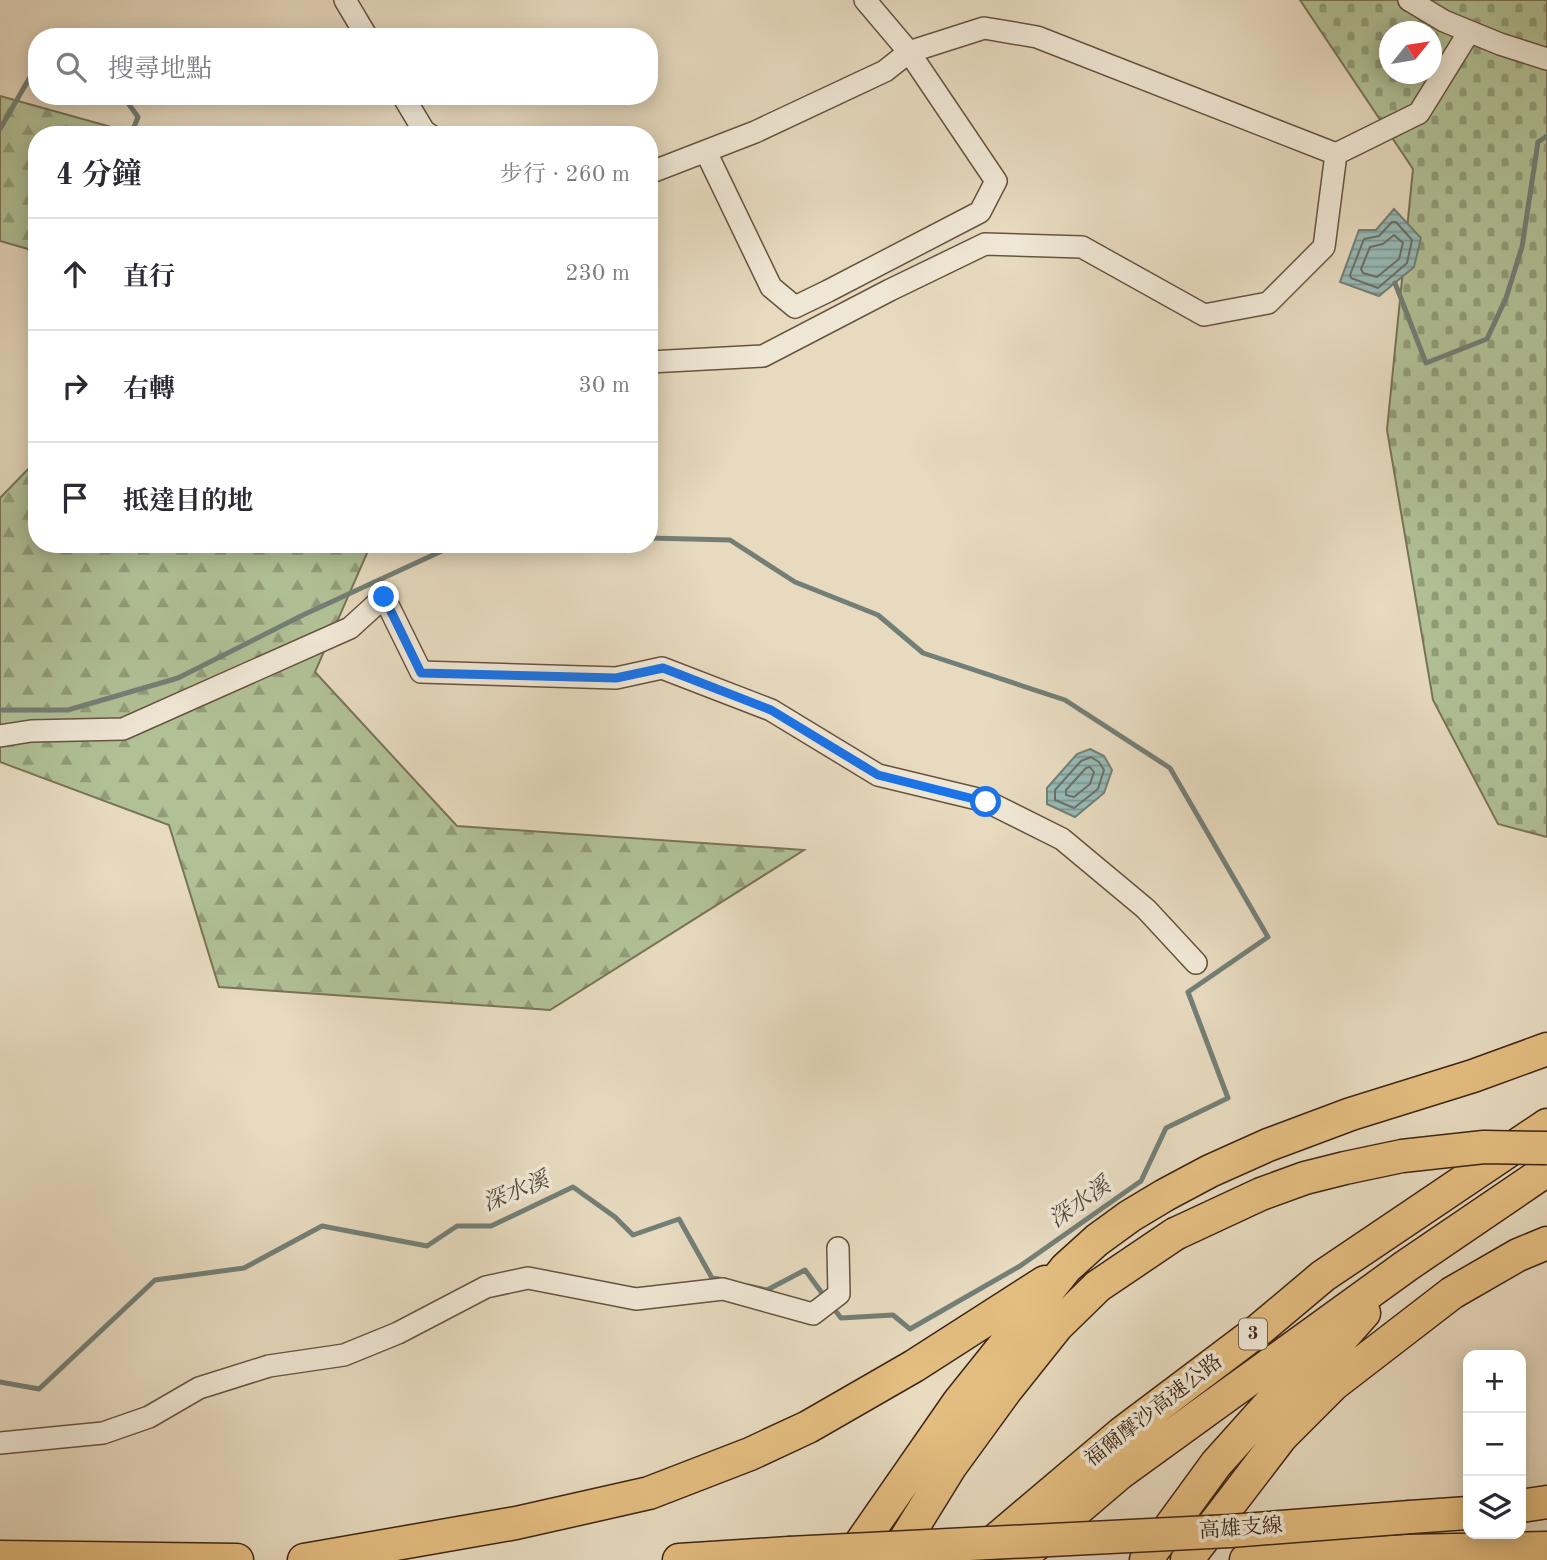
<!DOCTYPE html>
<html lang="zh-TW">
<meta charset="utf-8">
<style>
body{margin:0;font-family:"Old Standard TT","Noto Serif TC",serif;background:#f2f2f3;color:#2b2b33}
.controls{position:absolute;right:21px;bottom:21px;display:grid;overflow:hidden;border-radius:14px;box-shadow:0 4px 18px #0003}
.controls button{width:63px;height:63px;display:grid;place-items:center;padding:0;border:0;border-bottom:2px solid #e1e1e2;background:#fff;color:#2b2b33;font:35px sans-serif}
.compass{position:absolute;left:1379px;top:21px;width:63px;height:63px;border-radius:50%;background:#fff;box-shadow:0 4px 18px #0003;rotate:60deg}
.stop{position:absolute;width:21px;height:21px;margin:-16px;border:5px solid #1a73e8;border-radius:50%;background:#fff}
.stop.end{background:#1a73e8;border-color:#fff;box-shadow:0 2px 7px #0008}
.list{margin:0;padding:0;list-style:none}
h2{display:flex;justify-content:space-between;align-items:center;height:91px;margin:0;padding:0 28px;font-size:30px}
h2 small{font-size:23px;font-weight:400;color:#7c7c81}
.list li{display:grid;grid-template-columns:46px 1fr auto;gap:21px;align-items:center;box-sizing:border-box;height:112px;padding:0 28px;border-top:2px solid #e1e1e2}
.list b{display:block;font-size:26px;white-space:nowrap}
.list em{font-size:23px;font-style:normal;color:#7c7c81}
.icon{flex:none;width:38px;height:38px;fill:none;stroke:currentColor;stroke-width:2;stroke-linecap:round;stroke-linejoin:round}
.map{position:relative;flex:none;width:1547px;height:1560px;overflow:hidden}
.search{position:absolute;background:#fff;box-shadow:0 4px 18px #0003;left:28px;top:28px;width:630px;height:77px;display:flex;align-items:center;gap:18px;box-sizing:border-box;padding:0 24px;border-radius:28px;color:#7c7c81;font-size:26px}
.panel{position:absolute;background:#fff;box-shadow:0 4px 18px #0003;left:28px;top:126px;width:630px;height:427px;border-radius:28px}
.map>svg:first-child{display:block}
.forest{fill:url(#forest-firs);stroke:#787456;stroke-width:2}
.cemetery{fill:url(#cemetery-stones);stroke:#787456;stroke-width:2;fill-rule:evenodd}
.water{fill:url(#water-rules);stroke:#737f76;stroke-width:2}
.lines{fill:none;stroke-linecap:round;stroke-linejoin:round}
.shore{stroke:#6a7066;stroke-width:2}
.stream{stroke:#737f76;stroke-width:5}
.minor-casing{stroke:#685340;stroke-width:24}
.highway-casing{stroke:#3e2615;stroke-width:35}
.minor{stroke:#efe7d5;stroke-width:21}
.highway{stroke:#e4bd80;stroke-width:32}
.highway-bridge-casing{stroke:#3e2615;stroke-width:35;stroke-linecap:butt}
.highway-bridge{stroke:#e4bd80;stroke-width:32}
.route{stroke:#1a73e8;stroke-width:9}
.labels{text-anchor:middle;dominant-baseline:central;stroke-width:7;stroke-linejoin:round;paint-order:stroke}
.shield{fill:#efe7d5;stroke:#73604f;stroke-width:2}
.shield-label{font-size:19px;font-weight:bold;fill:#3e2615}
.street-label{font-size:21px;fill:#3e2615;stroke:#efe7d5}
.water-label{font-size:23px;font-style:italic;fill:#544b3e;stroke:#efe7d5}
</style>
<div class="map">
<svg width="1547" height="1560" viewBox="0 0 1547 1560">
<defs>
<pattern id="forest-firs" width="22" height="20" patternUnits="userSpaceOnUse" patternTransform="scale(1.75)"><rect width="22" height="20" fill="#b1c196"/><path d="M5 1l3.5 6h-7zM16 11l3.5 6h-7z" fill="#919d79"/></pattern>
<pattern id="cemetery-stones" width="16" height="16" patternUnits="userSpaceOnUse" patternTransform="scale(1.75)"><rect width="16" height="16" fill="#b1c196"/><path d="M2 7V4a2 2 0 0 1 4 0v3zM10 15v-3a2 2 0 0 1 4 0v3z" fill="#919d79"/></pattern>
<pattern id="water-rules" width="6" height="5" patternUnits="userSpaceOnUse" patternTransform="scale(1.75)"><rect width="6" height="5" fill="#97bab7"/><path d="M0 2.5h6" fill="none" stroke="#7d9794"/></pattern>
</defs>
<rect width="100%" height="100%" fill="#e7dabf"/>
<filter id="stains"><feTurbulence type="fractalNoise" baseFrequency=".00286" numOctaves="4"/><feColorMatrix values="0 0 0 0 .2 0 0 0 0 .09 0 0 0 0 .02 0 0 0 .5 -.17"/></filter>
<radialGradient id="worn" r=".72"><stop offset=".6" stop-color="#630" stop-opacity="0"/><stop offset="1" stop-color="#630" stop-opacity=".3"/></radialGradient>
<!-- forest -->
<path class="forest" d="M0,96L140,135H37V259L28,249L0,241Z
M37,460V544H371L315,672L457,826L804,850L550,1010L219,987L169,825L0,762V498Z"/>
<!-- cemetery -->
<path class="cemetery" d="M1300,0H1547V837L1498,824L1433,700L1387,430L1413,169ZM1390,32H1432V74H1390Z"/>
<!-- water -->
<path class="water" d="M1394,209L1421,238L1414,267L1379,296L1340,282L1359,230H1376Z
M1090,749L1104,756L1112,770L1104,793L1075,817L1047,804V788L1077,754Z"/>
<g class="lines">
<!-- shore -->
<path class="shore" d="M1392,222H1396L1412,240L1407,263L1378,288L1351,278L1350,275L1364,239L1379,236Z
M1394,235L1403,243L1399,259L1377,277L1363,273L1361,269L1370,247L1383,244Z
M1091,757L1099,762L1104,770L1098,789L1074,808L1055,800V790L1081,761Z
M1090,767L1094,772L1090,784L1074,797L1066,795V790L1086,768Z"/>
<!-- stream -->
<path class="stream" d="M123,96L138,117L131,135
M0,129L37,65
M1395,283L1426,363L1487,339L1506,298L1522,247L1538,142L1547,136
M649,538L730,540L795,582L878,615L923,653L1065,700L1170,768L1268,937L1188,992L1228,1098L1166,1128L1141,1181L1020,1266L910,1329L893,1315L841,1318L831,1305
M0,710H68L178,678L303,615L444,550L509,544
M748,1286L767,1290L805,1270L825,1297
M0,1382L39,1389L155,1280L244,1268L322,1226L427,1246L457,1226H491L573,1187L615,1217L633,1235L679,1219L712,1278L725,1280"/>
<!-- minor casing -->
<g class="minor-casing">
<path id="minor" d="M345,0L367,37
M865,0L909,52L984,28L1037,37L1336,154
M1409,0L1444,21L1500,44L1547,59
M403,96L424,131L430,135
M649,173L755,132L885,71L909,52L996,181L980,212L828,291L795,307L771,287L706,152
M649,362L763,356L890,290L985,244L1082,247L1204,315L1268,303L1324,247L1336,154L1419,113L1469,32
M0,736L31,731L123,729L350,628L384,597L421,672L616,678L662,668L771,710L878,775L986,801L1062,839L1146,909L1196,963
M0,1443L103,1433L149,1417L199,1388L269,1366L344,1355L398,1333L486,1287L528,1278L636,1299L723,1289L813,1314L839,1294L838,1248"/>
</g>
<!-- highway casing -->
<g class="highway-casing">
<path id="highway" d="M1521,1506L1547,1502
M1410,1517L1468,1513
M0,1557L237,1560
M304,1560L516,1523L649,1493L750,1454L808,1427L914,1366L1045,1282
M679,1560L789,1553
M849,1560L958,1403L1066,1268L1097,1240L1130,1216L1165,1195L1210,1171L1268,1145L1351,1114L1473,1076L1547,1049
M891,1560L897,1553L950,1467L1006,1390L1057,1326L1098,1286L1175,1234
M972,1560L1122,1433L1260,1329L1323,1276L1547,1125
M1018,1560L1120,1473L1406,1266L1547,1170
M1146,1560L1216,1464L1277,1396L1341,1339L1364,1313
M1187,1560L1281,1437L1334,1384L1452,1293L1518,1255L1547,1243
M1246,1560L1408,1551L1547,1548"/>
</g>
<!-- minor -->
<use href="#minor" class="minor"/>
<!-- highway -->
<use href="#highway" class="highway"/>
<!-- highway-bridge casing -->
<g class="highway-bridge-casing">
<path id="highway-bridge" d="M1175,1234L1261,1194L1305,1178L1345,1168L1402,1156L1484,1147L1547,1148
M789,1553L1230,1531L1410,1517"/>
</g>
<!-- highway-bridge -->
<use href="#highway-bridge" class="highway-bridge"/>
</g>
<g class="lines">
<!-- route -->
<path class="route" d="M384,597L421,673L616,678L663,668L771,710L878,775L986,802"/>
</g>
<g class="labels">
<!-- shield labels -->
<rect class="shield" x="1239" y="1318.5" width="28" height="31" rx="5"/>
<g class="shield-label">
<text x="1253" y="1334">3</text>
</g>
<!-- street labels -->
<g class="street-label">
<text transform="translate(1154 1411) rotate(-38)">福爾摩沙高速公路</text>
<text transform="translate(1241 1529) rotate(-4)">高雄支線</text>
</g>
<!-- water labels -->
<g class="water-label">
<text transform="translate(516 1192) rotate(-22)">深水溪</text>
<text transform="translate(1080 1203) rotate(-35)">深水溪</text>
</g>
</g>
<rect width="100%" height="100%" filter="url(#stains)"/>
<rect width="100%" height="100%" fill="url(#worn)"/>
</svg>
<div class="controls">
<button>+</button>
<button>−</button>
<button><svg class="icon" aria-label="layers" viewBox="0 0 24 24"><path d="M12 4l9 5-9 5-9-5zM3 14l9 5 9-5"/></svg></button>
</div>
<svg class="compass" viewBox="-18 -18 36 36"><path d="M0-13l5 13h-10z" fill="#e53935"/><path d="M0 13l5-13h-10z" fill="#7c7c81"/></svg>
<div class="stop" style="left:986px;top:802px"></div>
<div class="stop end" style="left:384px;top:597px"></div>
<div class="search"><svg class="icon" aria-label="search" viewBox="0 0 24 24"><circle cx="10" cy="10" r="6"/><path d="M15 15l6 6"/></svg>搜尋地點</div>
<section class="panel">
<h2>4 分鐘<small>步行 · 260 m</small></h2>
<ul class="list">
<li><svg class="icon" aria-label="ahead" viewBox="0 0 24 24"><path d="M12 20V5M6 11l6-6 6 6"/></svg><div><b>直行</b></div><em>230 m</em></li>
<li><svg class="icon" aria-label="right" viewBox="0 0 24 24"><path d="M7 20v-9h11M14 6l5 5-5 5"/></svg><div><b>右轉</b></div><em>30 m</em></li>
<li><svg class="icon" aria-label="arrive" viewBox="0 0 24 24"><path d="M6 21V4h12l-3 4 3 4H6"/></svg><div><b>抵達目的地</b></div></li>
</ul>
</section>
</div>
